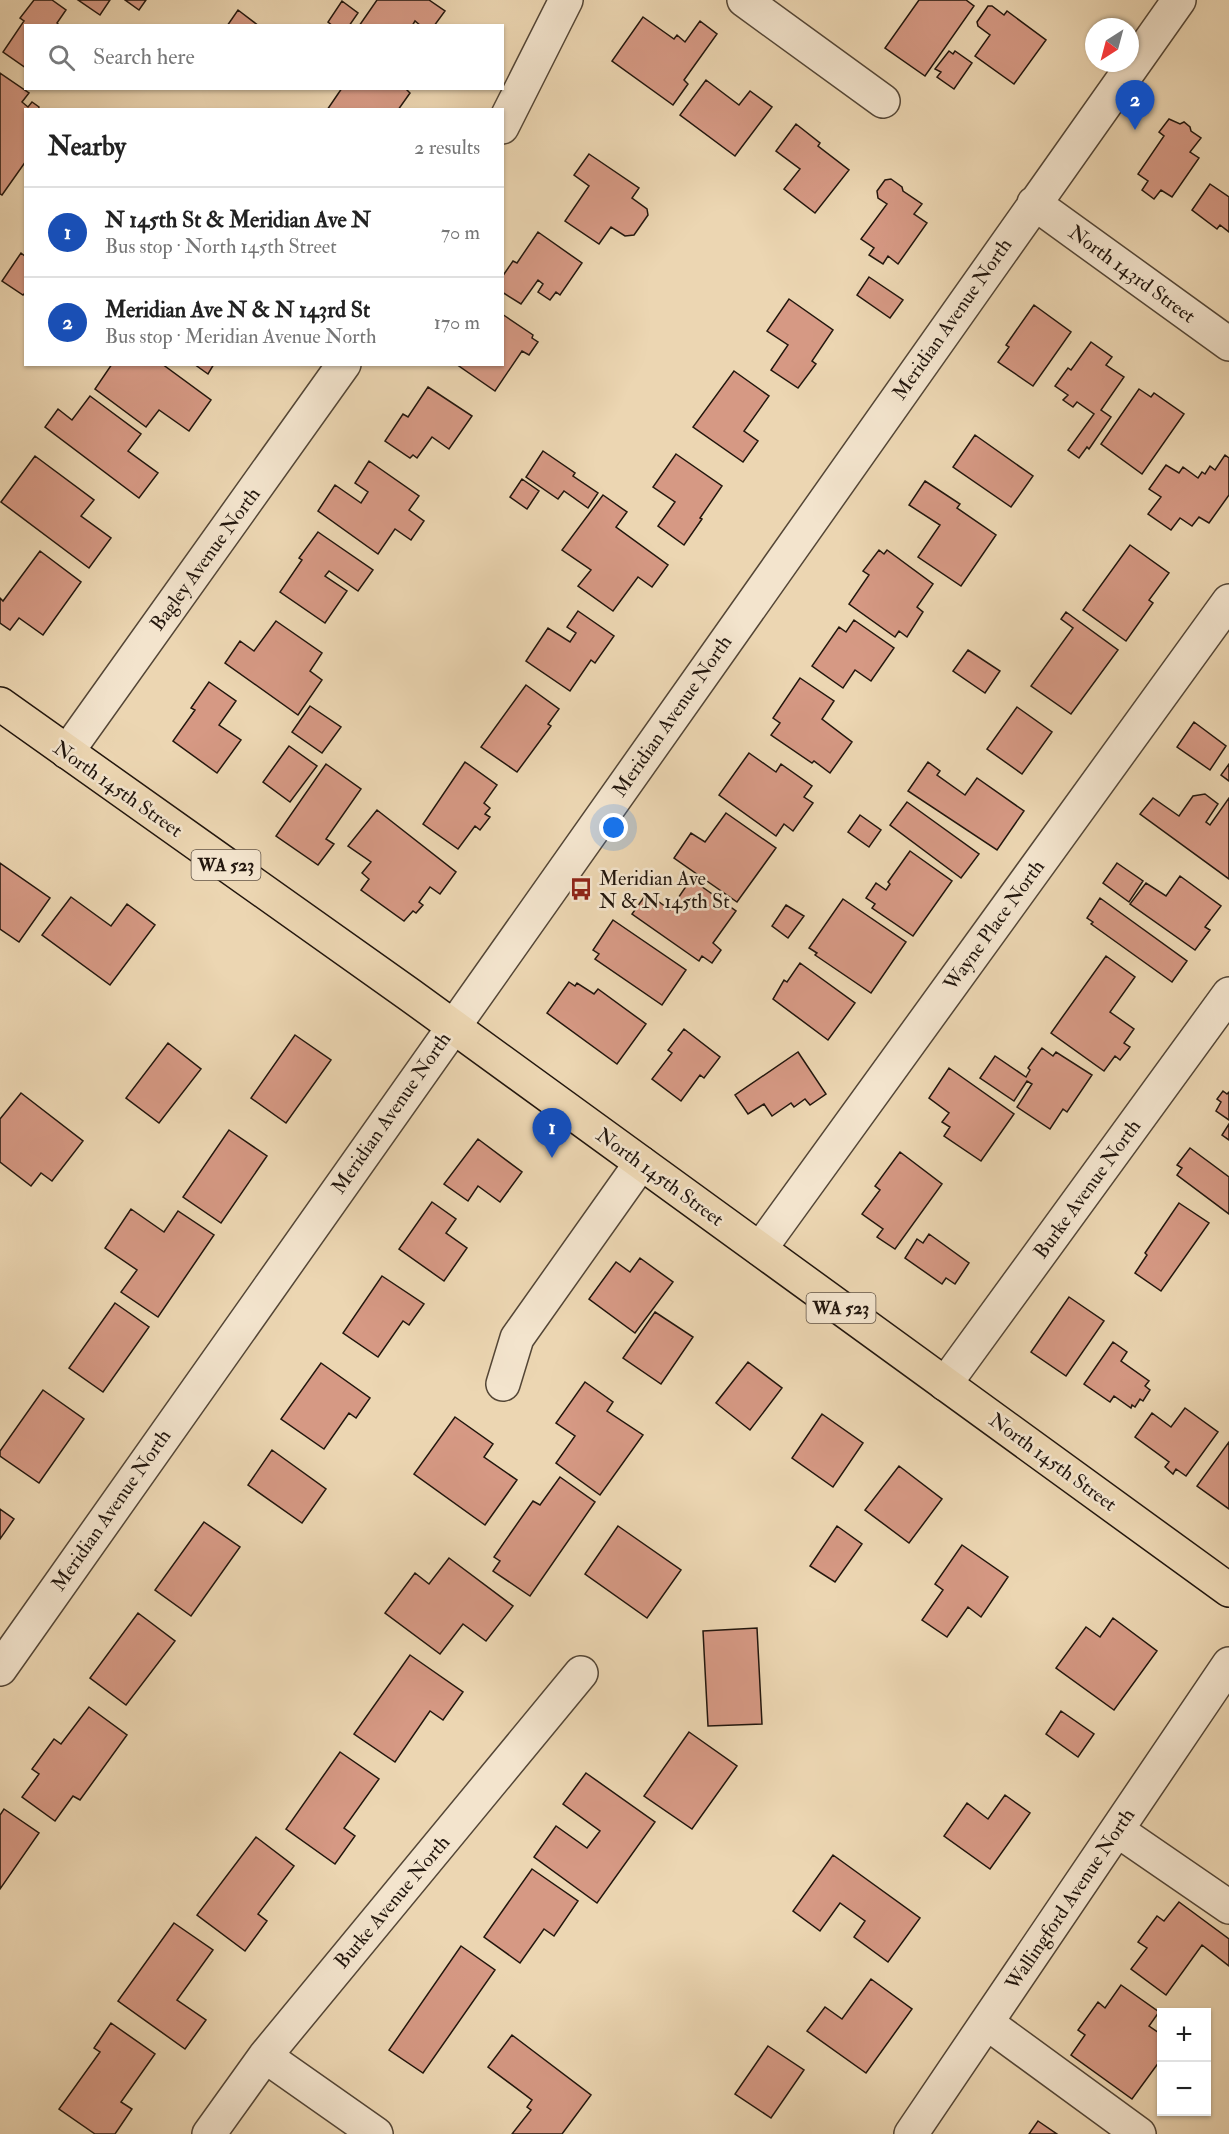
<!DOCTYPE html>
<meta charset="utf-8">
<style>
body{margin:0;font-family:"IM FELL Double Pica",serif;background:#f6f6f6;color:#222}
.controls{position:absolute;right:18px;bottom:18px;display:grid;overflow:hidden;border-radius:0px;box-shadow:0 2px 4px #0004}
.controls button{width:54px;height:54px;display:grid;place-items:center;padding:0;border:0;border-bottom:2px solid #e0e0e0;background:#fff;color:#222;font:30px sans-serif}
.compass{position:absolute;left:1085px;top:18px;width:54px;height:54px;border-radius:50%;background:#fff;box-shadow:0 2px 4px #0004;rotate:216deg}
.you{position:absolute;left:614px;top:828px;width:21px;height:21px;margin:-15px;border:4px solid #fff;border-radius:50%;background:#1a73e8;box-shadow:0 0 0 9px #1a73e833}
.badge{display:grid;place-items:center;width:39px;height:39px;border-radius:50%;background:#8f2418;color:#fff;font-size:20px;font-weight:700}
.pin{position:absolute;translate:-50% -50px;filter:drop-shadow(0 2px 3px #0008)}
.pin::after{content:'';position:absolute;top:32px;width:21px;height:18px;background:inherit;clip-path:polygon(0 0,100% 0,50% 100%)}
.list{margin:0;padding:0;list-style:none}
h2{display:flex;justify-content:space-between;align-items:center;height:78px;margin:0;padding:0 24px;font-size:26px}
h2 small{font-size:20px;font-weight:400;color:#767676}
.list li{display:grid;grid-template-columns:39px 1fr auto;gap:18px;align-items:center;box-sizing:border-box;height:90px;padding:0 24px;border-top:2px solid #e0e0e0}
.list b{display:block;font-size:22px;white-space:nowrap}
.list p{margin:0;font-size:20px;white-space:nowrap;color:#767676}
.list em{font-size:20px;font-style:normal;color:#767676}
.icon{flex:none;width:33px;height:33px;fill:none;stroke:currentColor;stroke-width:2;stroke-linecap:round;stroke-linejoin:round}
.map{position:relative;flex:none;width:1229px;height:2134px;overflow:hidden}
.search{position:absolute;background:#fff;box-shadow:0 2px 4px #0004;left:24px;top:24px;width:480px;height:66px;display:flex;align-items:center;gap:15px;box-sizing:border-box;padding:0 21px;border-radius:0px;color:#767676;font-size:22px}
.panel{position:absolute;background:#fff;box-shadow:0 2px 4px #0004;left:24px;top:108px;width:480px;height:258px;border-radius:0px}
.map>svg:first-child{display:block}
.building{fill:#d69984;stroke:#22160d;stroke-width:1.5}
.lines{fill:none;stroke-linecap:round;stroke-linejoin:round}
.minor-casing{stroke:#544636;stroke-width:36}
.major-casing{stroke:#22160d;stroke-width:36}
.minor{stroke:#f3e4cd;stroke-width:33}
.major{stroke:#ecd6b2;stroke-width:33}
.labels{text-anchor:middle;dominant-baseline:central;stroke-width:5;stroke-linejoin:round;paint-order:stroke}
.shield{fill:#f3e4cd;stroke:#615447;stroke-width:1.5}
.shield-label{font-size:18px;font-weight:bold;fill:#22160d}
.street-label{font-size:20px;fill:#22160d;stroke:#f3e4cd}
.poi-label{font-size:20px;fill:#22160d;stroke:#f3e4cd;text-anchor:start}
</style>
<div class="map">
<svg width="1229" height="2134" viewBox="0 0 1229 2134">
<rect width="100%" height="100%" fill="#ecd6b2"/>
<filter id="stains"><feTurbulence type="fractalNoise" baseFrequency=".00333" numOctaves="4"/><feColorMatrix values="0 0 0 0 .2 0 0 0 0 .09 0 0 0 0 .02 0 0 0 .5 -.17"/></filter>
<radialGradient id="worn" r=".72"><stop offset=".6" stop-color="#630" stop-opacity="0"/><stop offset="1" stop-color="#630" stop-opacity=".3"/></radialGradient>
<!-- building -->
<path class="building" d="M34,0H52L66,10L57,23L60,26H26V68L3,52L24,21L20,18Z
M78,0H110L100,15Z
M125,0H146L139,10Z
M377,0H429L445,11L434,26H421L415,21L412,26H359Z
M919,0H966L974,6L925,76L885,48Z
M342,1L358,13L349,26H333L328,22Z
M988,6H992L1004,15L1007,11L1046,40L1014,84L975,56L990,35L978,26L977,22Z
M238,10L259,26H227Z
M643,17L674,39L677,35L685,42L700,21L717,34L684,80L688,84L673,105L612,61Z
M949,51L953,54L955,51L972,63L954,89L937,77L941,72L935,69Z
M0,73L29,93L22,102L28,107L32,102L39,107L38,110H26V161L2,195L0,194Z
M706,80L739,105L750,91L772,107L735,156L680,115Z
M342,88H405L410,93L398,110H327Z
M1169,119L1180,124L1184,122L1190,127L1191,131L1201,138L1190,152L1199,158L1172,197L1161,190L1154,199L1142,190L1148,181L1138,174L1164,136L1159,132Z
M796,124L820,143L818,146L849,170L815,213L784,189L800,169L776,151Z
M589,154L639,188L632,198L647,209L648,215L634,235L625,236L611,227L599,244L565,221L589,186L574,175Z
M891,179L902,187L903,191L922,204L914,214L927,223L898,264L888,256L883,264L869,255L874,248L861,239L887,204L878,198L877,191L885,180Z
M1210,184L1229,197V232L1220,225L1217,229L1192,210Z
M538,232L582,263L560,295L556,292L550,300L538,292L543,284L538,280L521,304L502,292V277L513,261L517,263Z
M21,253L26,257V292L23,295L2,281Z
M869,277L903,300L890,318L857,295Z
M789,299L833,330L812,361L816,364L798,388L771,370L788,345L767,331Z
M1034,305L1071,332L1033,386L998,362L1009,347L1006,345Z
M502,314L533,335L532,338L538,342L529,355L522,351L495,391L456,364H502Z
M1091,342L1112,357L1106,365L1124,377L1101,410L1111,417L1089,449L1087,447L1079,458L1068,450L1094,414L1077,402L1073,407L1063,400L1068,395L1055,386L1068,368L1071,370Z
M112,364H162L211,400L189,431L159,410L146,427L95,389Z
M194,364H214L208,374Z
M734,371L769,396L744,431L758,441L743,462L693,427Z
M428,387L472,416L449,449L432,437L417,458L413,455L410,458L385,441L403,414L408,417Z
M1139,389L1151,397L1154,393L1184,414L1142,474L1101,444Z
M90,396L141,434L128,451L158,473L139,498L45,427L58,409L72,420Z
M975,435L1033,476L1011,507L953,467Z
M543,451L575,473L573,476L598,493L588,508L564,491L558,499L526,477Z
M676,454L722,486L700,518L702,519L684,545L658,526L675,502L653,487Z
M1225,455L1229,458V495L1209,523L1199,517L1192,526L1180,518L1171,530L1148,514L1161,497L1149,489L1166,465L1179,473L1183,467L1198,478L1202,472L1205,474L1210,466L1215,470Z
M35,456L94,500L81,516L111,538L89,568L1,502Z
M369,461L419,496L409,510L424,521L411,540L395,529L378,554L318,511L335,485L361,503L368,492L355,483Z
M522,479L539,491L527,509L510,497Z
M925,481L960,504L957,508L996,535L961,586L918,557L940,525L909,505Z
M603,495L627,512L616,527L668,565L652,587L638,577L613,611L578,586L591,570L562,550Z
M318,532L373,570L358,591L329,571L325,576L347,591L325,623L280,592L302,560L299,558Z
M1130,545L1169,573L1149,600L1153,603L1126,641L1083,610Z
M879,550L884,554L887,550L933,584L917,607L923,612L907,637L899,631L895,637L849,604L869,575L863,571Z
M40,551L81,582L43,635L19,618L10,630L0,623V598L3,601Z
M578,611L614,636L595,663L591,660L570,691L526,661L548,628L570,642L576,633L567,627Z
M1066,612L1118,650L1071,714L1031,686L1073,628L1061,619Z
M854,620L894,648L871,681L855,670L843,688L812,666L839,627L846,632Z
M276,621L322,653L310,671L322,680L298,715L225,663L240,641L254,651Z
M968,650L1000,671L985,693L953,671Z
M800,678L834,701L822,719L852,742L830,773L814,761L812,763L771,735L780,723L773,718Z
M209,682L236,701L219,725L241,740L217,773L173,741L195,710L191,708Z
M526,685L559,709L548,724L551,726L517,772L481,747Z
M310,706L341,727L322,753L292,732Z
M1017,707L1052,732L1022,774L987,749Z
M1194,722L1226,746L1210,770L1177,747Z
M289,746L317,766L290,802L263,782Z
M749,753L776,772L781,764L812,786L804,797L813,803L793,831L784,824L776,836L719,795Z
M465,762L497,785L484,803L490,808L485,814L490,817L480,830L475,826L458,849L423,824Z
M928,762L940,771L937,775L965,795L977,778L1024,811L997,850L908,791Z
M326,764L361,789L326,839L334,844L318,865L276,836Z
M1229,764V781L1221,775Z
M1205,794L1218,804L1206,822L1210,825L1229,798V879L1140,814L1153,798L1179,816L1193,796Z
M907,802L979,854L961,878L890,825Z
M377,810L456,872L440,894L430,887L419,902L423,905L416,913L413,911L404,921L361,890L369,879L362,873L371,862L348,846Z
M726,813L776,848L737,902L674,858L691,833L705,842Z
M860,815L881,830L869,847L848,832Z
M910,851L952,881L913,936L872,908L875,904L866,898L876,883L886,890L890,884L888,882Z
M0,863L50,898L19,942L0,929Z
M1117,863L1143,881L1129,902L1103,883Z
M1180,876L1221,906L1205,927L1210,930L1195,950L1130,904L1146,883L1166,896Z
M691,879L736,911L713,943L721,950L712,963L702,956L699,961L632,914L647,893L670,910Z
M71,897L111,926L127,904L155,925L110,985L42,935Z
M1100,898L1187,961L1172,982L1091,924L1093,922L1087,918Z
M843,899L906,942L871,993L815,955L817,953L809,948Z
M786,905L804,916L788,938L772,926Z
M613,920L686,970L662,1005L595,959L599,954L593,950Z
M1106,956L1135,977L1110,1012L1134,1029L1124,1043L1130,1047L1120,1060L1115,1056L1104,1071L1051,1033Z
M800,963L855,1003L828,1040L773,999L784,980L787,982Z
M569,982L575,986L577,983L594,994L598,989L646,1024L617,1064L547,1013Z
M684,1029L720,1057L704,1078L700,1075L681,1101L652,1079L672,1053L668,1050Z
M295,1035L331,1060L286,1123L251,1098Z
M168,1043L201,1069L159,1123L126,1098Z
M1042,1048L1053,1056L1056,1052L1092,1075L1067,1112L1063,1109L1050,1129L1017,1107L1032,1084L1027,1081L1014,1101L980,1078L995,1056L1026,1077L1030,1070L1028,1068Z
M798,1052L826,1094L810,1105L805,1099L794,1107L791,1103L772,1116L764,1104L748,1114L735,1095Z
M949,1068L1014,1114L981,1161L944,1136L950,1127L942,1122L949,1113L929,1098Z
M1223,1091L1227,1094L1229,1092V1120L1216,1111L1221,1102L1217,1099Z
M21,1093L83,1141L52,1181L41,1173L31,1186L0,1162V1119Z
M1229,1124V1140L1222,1135Z
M229,1130L267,1156L221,1223L183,1197Z
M478,1139L522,1172L500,1202L478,1186L468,1201L444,1184Z
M1190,1148L1229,1177V1214L1177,1175L1182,1168L1177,1165Z
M900,1152L942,1184L895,1249L877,1237L883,1229L862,1214L880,1190L875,1186Z
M432,1202L456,1219L446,1233L467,1248L444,1281L399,1249Z
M1179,1203L1209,1223L1161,1291L1135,1273L1147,1255L1145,1253Z
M131,1209L164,1232L178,1211L214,1235L158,1317L121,1292L137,1270L105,1248Z
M929,1234L969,1263L955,1284L946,1278L942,1284L905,1258L917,1239L923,1243Z
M640,1258L673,1282L635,1333L589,1299L616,1262L630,1272Z
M382,1276L424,1304L409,1325L403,1321L378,1357L343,1333Z
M1069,1297L1104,1321L1066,1376L1031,1352Z
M115,1303L149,1327L103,1392L69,1368Z
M655,1312L693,1337L661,1384L623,1358Z
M1113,1342L1127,1352L1121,1361L1149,1381L1145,1386L1150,1390L1143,1401L1140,1399L1135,1407L1132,1405L1131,1408L1114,1396L1110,1402L1084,1384Z
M748,1362L782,1388L750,1430L716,1403Z
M321,1363L370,1398L356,1418L349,1413L324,1449L281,1419Z
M585,1382L613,1402L607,1411L643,1435L600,1495L556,1463L575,1436L556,1423Z
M43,1390L84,1419L39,1483L0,1456V1451Z
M1185,1408L1218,1432L1186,1476L1176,1469L1173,1474L1165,1467L1169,1462L1135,1437L1152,1413L1171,1427Z
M822,1414L863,1443L833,1487L792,1458Z
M455,1417L493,1444L484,1457L517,1480L485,1525L414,1474Z
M1229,1442V1509L1197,1486Z
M272,1450L326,1489L302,1523L248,1485Z
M899,1466L942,1499L909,1543L865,1510Z
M560,1477L595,1502L530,1596L493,1571L500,1561L494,1557L533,1501L540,1505Z
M0,1509L14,1519L0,1539Z
M204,1522L240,1547L191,1616L155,1590Z
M618,1526L681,1570L647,1618L585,1574Z
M837,1526L862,1544L835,1582L810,1566Z
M962,1545L1008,1577L981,1617L968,1607L947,1637L922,1620L943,1590L935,1584Z
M449,1558L513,1606L486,1641L463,1624L440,1654L385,1613L415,1573L429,1584Z
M138,1613L175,1641L126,1705L90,1678Z
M1113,1618L1157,1651L1114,1710L1056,1668L1086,1627L1100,1637Z
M757,1628L762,1724L708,1726L703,1631Z
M410,1655L463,1692L443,1720L430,1711L395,1762L354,1734Z
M89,1707L127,1735L80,1800L73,1796L55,1821L22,1797L39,1774L32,1769L54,1739L61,1744Z
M1061,1711L1094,1734L1078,1757L1046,1734Z
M689,1732L737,1766L692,1829L644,1796Z
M340,1752L379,1779L344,1828L355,1836L335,1864L286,1829Z
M586,1773L655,1822L597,1903L534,1857L556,1826L587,1848L600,1831L563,1804Z
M1005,1795L1030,1813L990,1869L944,1836L967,1803L988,1819Z
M4,1809L39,1833L0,1889V1815Z
M256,1837L294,1866L258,1914L267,1921L245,1951L197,1915Z
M833,1855L920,1918L888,1962L854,1937L865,1921L840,1903L820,1931L793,1911Z
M532,1869L578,1901L554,1936L544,1929L520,1963L484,1937Z
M1179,1902L1229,1939V1966L1202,1945L1166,1995L1131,1969L1147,1948L1138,1942L1157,1916L1164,1921Z
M174,1923L213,1950L177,2000L206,2020L185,2049L118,2001Z
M461,1946L495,1970L423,2073L389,2050Z
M871,1979L912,2009L866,2073L807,2031L825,2007L842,2019Z
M1121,1985L1159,2012L1149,2026L1162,2035V2058L1132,2099L1071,2055L1085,2035L1078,2030L1098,2002L1105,2008Z
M111,2023L155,2054L121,2102L132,2109L115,2134H95L59,2109L100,2052L94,2048Z
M512,2035L591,2095L562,2134H512L531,2110L527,2107L532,2100L488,2067Z
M768,2046L804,2070L771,2118L735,2094Z
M1038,2121L1057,2134H1029Z"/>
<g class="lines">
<!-- minor casing -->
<g class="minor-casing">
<path id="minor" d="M744,0L883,101
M502,127L566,0
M1034,203L1229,344
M67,752L344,364
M760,1249L1229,601
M503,1384L517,1338L641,1163
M945,1384L1229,994
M0,1669L1179,0
M1117,1830L1229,1907
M987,2023L1139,2134
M265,2056L376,2134
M209,2134L265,2056L581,1673
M911,2134L1229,1664"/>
</g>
<!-- major casing -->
<g class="major-casing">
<path id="major" d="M0,704L410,995L1229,1590"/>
</g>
<!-- minor -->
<use href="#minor" class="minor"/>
<!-- major -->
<use href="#major" class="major"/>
</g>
<!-- icons -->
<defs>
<g id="bus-bare" transform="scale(1.8)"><path d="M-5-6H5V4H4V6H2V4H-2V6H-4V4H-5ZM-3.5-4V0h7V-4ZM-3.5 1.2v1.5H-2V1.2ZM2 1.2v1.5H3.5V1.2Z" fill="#8f2418" stroke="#f3e4cd" stroke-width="2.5" paint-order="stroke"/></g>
</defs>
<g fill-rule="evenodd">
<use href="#bus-bare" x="581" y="889"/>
</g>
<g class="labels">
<!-- shield labels -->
<g class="shield">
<rect x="191.5" y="850" width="69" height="30" rx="4.5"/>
<rect x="806.5" y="1293" width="69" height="30" rx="4.5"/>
</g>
<g class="shield-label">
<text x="226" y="865">WA 523</text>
<text x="841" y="1308">WA 523</text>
</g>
<!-- street labels -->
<g class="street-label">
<text transform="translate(1132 274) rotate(36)">North 143rd Street</text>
<text transform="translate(952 319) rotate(-55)">Meridian Avenue North</text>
<text transform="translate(205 559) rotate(-54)">Bagley Avenue North</text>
<text transform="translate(672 716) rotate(-55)">Meridian Avenue North</text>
<text transform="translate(118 789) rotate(35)">North 145th Street</text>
<text transform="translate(994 925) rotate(-54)">Wayne Place North</text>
<text transform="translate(391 1113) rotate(-55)">Meridian Avenue North</text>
<text transform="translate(660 1177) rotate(36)">North 145th Street</text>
<text transform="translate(1087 1189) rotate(-54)">Burke Avenue North</text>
<text transform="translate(1053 1462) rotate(36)">North 145th Street</text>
<text transform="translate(111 1510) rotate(-55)">Meridian Avenue North</text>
<text transform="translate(1070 1899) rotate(-56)">Wallingford Avenue North</text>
<text transform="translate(392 1902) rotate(-50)">Burke Avenue North</text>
</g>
<!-- poi labels -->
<g class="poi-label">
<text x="599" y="878">Meridian Ave<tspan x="599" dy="23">N &amp; N 145th St</tspan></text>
</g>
</g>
<rect width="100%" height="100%" filter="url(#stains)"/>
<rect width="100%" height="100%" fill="url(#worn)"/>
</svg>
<div class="controls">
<button>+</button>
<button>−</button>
</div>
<svg class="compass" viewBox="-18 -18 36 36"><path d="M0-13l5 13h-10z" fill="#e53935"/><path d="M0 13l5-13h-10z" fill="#767676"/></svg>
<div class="you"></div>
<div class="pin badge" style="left:552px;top:1158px;background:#1a4fb4">1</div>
<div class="pin badge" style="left:1135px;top:130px;background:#1a4fb4">2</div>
<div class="search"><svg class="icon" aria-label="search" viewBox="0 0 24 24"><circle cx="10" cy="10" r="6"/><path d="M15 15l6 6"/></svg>Search here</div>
<section class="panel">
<h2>Nearby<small>2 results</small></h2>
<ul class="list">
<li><span class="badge" style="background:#1a4fb4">1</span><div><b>N 145th St &amp; Meridian Ave N</b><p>Bus stop · North 145th Street</p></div><em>70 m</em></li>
<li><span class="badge" style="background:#1a4fb4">2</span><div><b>Meridian Ave N &amp; N 143rd St</b><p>Bus stop · Meridian Avenue North</p></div><em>170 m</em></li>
</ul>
</section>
</div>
